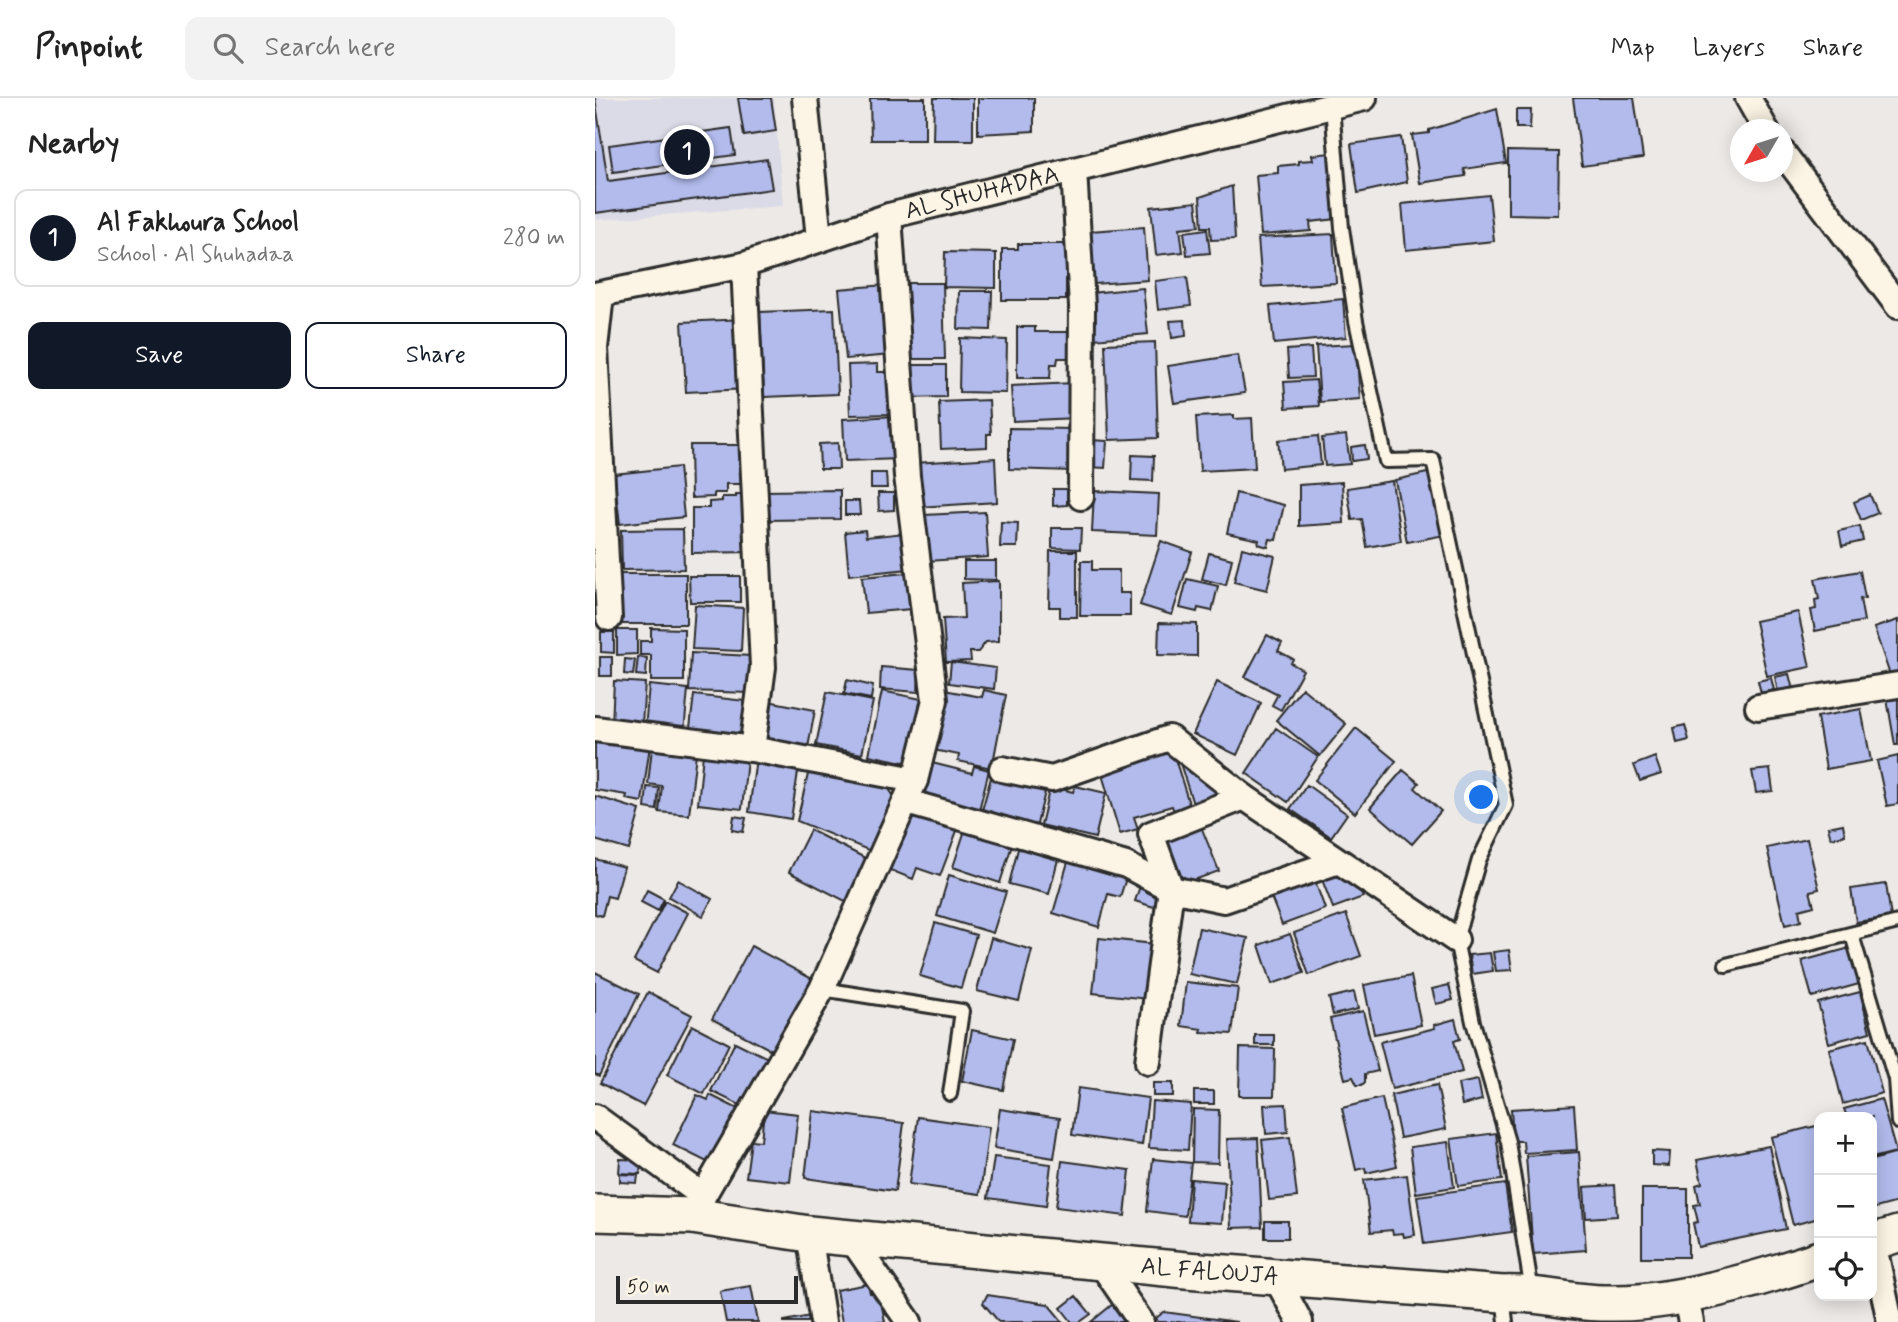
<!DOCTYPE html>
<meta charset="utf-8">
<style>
body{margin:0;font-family:Mynerve,sans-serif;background:#f2f2f2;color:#222}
.controls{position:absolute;right:21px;bottom:21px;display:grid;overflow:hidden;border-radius:14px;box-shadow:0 4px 18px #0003}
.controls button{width:63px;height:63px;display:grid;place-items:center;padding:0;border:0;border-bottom:2px solid #e0e0e0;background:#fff;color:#222;font:35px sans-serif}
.compass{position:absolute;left:1135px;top:21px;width:63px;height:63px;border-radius:50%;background:#fff;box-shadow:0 4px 18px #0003;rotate:231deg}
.scale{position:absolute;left:21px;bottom:18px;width:182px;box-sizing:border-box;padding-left:7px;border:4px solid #2b2b2b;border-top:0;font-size:19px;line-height:24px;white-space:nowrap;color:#2b2b2b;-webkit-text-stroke:5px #fcf5e5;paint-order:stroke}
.you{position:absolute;left:887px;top:700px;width:24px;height:24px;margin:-18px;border:5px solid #fff;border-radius:50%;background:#1a73e8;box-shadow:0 0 0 10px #1a73e833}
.badge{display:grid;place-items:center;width:46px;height:46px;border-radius:50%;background:#111827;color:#fff;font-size:23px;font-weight:700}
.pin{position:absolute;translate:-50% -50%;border:4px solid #fff;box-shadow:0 2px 7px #0006}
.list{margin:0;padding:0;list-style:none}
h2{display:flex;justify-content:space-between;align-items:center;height:91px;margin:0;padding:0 28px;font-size:30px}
h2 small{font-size:23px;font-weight:400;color:#767676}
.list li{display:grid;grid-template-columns:46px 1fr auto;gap:21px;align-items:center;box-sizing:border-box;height:98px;margin:0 14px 14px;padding:0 14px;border:2px solid #e0e0e0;border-radius:14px}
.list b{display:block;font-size:26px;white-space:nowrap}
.list p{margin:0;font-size:23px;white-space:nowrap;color:#767676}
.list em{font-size:23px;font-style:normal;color:#767676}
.actions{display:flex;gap:14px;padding:21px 28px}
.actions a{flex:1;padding:16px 0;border:2px solid #111827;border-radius:14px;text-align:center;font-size:24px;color:#111827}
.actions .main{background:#111827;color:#fff}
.icon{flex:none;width:38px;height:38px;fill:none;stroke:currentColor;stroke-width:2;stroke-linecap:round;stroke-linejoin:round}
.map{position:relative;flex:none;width:1303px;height:1224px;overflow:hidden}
header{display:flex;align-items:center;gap:42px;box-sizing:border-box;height:98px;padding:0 35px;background:#fff;border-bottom:2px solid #e0e0e0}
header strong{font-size:33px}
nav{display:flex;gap:38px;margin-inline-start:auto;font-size:24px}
.search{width:490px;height:63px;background:#f2f2f2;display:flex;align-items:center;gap:18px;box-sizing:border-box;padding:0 24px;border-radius:14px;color:#767676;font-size:26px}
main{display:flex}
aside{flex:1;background:#fff}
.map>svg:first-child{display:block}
.built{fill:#dbdbe8}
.building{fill:#b2bbec;stroke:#2b2b2b;stroke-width:2}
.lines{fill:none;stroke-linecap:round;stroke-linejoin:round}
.service-casing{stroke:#2b2b2b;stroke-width:18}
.minor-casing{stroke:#2b2b2b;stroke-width:30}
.secondary-casing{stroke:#2b2b2b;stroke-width:40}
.service{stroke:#fcf5e5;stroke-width:12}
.minor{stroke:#fcf5e5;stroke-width:24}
.secondary{stroke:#fcf5e5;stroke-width:35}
.labels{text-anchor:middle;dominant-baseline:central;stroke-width:6;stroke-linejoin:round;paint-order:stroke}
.street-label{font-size:24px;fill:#2b2b2b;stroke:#fcf5e5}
</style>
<header>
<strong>Pinpoint</strong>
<div class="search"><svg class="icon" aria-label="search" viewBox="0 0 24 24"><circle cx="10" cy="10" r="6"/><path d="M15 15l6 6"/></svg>Search here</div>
<nav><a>Map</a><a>Layers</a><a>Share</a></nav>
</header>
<main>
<aside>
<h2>Nearby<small></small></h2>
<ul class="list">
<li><span class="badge">1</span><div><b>Al Fakhoura School</b><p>School · Al Shuhadaa</p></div><em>280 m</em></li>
</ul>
<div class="actions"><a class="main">Save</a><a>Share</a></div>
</aside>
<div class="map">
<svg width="1303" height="1224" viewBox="0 0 1303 1224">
<rect width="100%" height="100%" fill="#ede9e6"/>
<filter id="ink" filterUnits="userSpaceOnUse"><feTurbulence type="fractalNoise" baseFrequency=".0143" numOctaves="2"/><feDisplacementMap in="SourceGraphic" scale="14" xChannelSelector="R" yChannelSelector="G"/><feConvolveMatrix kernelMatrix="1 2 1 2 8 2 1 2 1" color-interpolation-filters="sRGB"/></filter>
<g filter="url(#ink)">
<!-- built -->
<path class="built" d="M0,0H179L188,108L0,122Z"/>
<!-- building -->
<path class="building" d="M0,0L13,83L172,61L177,91L0,115Z
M143,0H176L181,33L149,38Z
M275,0H330V42H276Z
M339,0H378V42H338Z
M383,0H439V33L383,36Z
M978,0H1039L1048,60L987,68Z
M902,11L911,65L869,71L871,78L825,85L817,37L834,35V32Z
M921,12H936L935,30H921Z
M136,30L140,57L18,74L14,47Z
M806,39L812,84L763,95L756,46Z
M913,53L964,54L963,117L913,116Z
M736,55L742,121L715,124L716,133L666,137L661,77L683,75V68L704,66V63L718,62L717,57Z
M637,88L640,141L616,142L615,129H607L605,99Z
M894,97L899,143L811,152L807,106Z
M601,104L604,128L585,130L588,154L561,157L556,109Z
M549,129L553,182L499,186L495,133Z
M612,131L615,155L592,157L589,134Z
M738,136L741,185L667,189L663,140Z
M423,146H471V202H407V151H423Z
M350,154L401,155V190L349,189Z
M592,179L596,208L563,212L560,183Z
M307,185H348L350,261H309Z
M290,187L296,257L251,261L244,191Z
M548,190L553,236L499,241L495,195Z
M364,193H397L396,232L363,231Z
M748,201L751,239L679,246L675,208Z
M239,211L243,296L169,299L165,214Z
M149,221L153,291L91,294L87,224Z
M590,222L591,238L577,240L575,223Z
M422,229H440V234H473V260H463L462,266H456L455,280H422Z
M365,240L412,242L411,295L364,294Z
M560,244L563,340L514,342L510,246Z
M761,246L765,301L725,304L721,248Z
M716,250L718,279L694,280L692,252Z
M643,257L650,295L579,305L573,268Z
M283,266V274H296L298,316L255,317L253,267Z
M308,267H351V299L308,300Z
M721,282L724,308L691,310L689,284Z
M479,285L481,320L418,323L416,288Z
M394,302L396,336H392V349L346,351L344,304Z
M639,317V321L657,320L660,370L605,373L601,319Z
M301,318L304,361L250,363L248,321Z
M414,330L479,331L478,373L414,371Z
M751,337L755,366L730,368L727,340Z
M723,338L726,367L686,371L683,342Z
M495,342L512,343L510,370L494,369Z
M243,345L244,371H225L224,346Z
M95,347H147V386H131V395H119V399L96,400Z
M770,347L772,361L757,363L756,349Z
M537,357L559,358L558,383L536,382Z
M400,360L402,404L323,409L319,365Z
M84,369L89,419L25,426L19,376Z
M837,374L850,437L812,444L800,382Z
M276,375H291L292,390H276Z
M797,383L806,443L772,449L767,421L757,422L752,390Z
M747,384L749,425L704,428V387Z
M458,391H472V407L458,408Z
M245,392V421L169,422L168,393Z
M499,393L564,396L562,437L497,434Z
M283,395H299V412L284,413Z
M641,395L689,407L681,442L675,441L673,449L663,446L664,442L632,435Z
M141,396H155L157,454L97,455V410H114V404L127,403V399H141Z
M1275,397L1283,415L1266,422L1259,404Z
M250,403H264L265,417H250Z
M390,414L393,459L332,463L329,417Z
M406,424L423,425L422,449H405Z
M1265,428L1268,443L1247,448L1244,433Z
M457,430H486L485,451L457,450Z
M88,431L89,471L27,472L26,432Z
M270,432L271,439L310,435L314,471L254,477L250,434Z
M566,443L597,454L577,517L545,507Z
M647,450L680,458L672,492L639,484Z
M455,453H482V519H465V509H454Z
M614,455L637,461L631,487L607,481Z
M369,463H401V482L369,481Z
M486,463H497V472H524V495H535V518H485Z
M1265,473L1270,500L1265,501L1269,523L1220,533L1216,512L1221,511L1220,502L1224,501L1220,481Z
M312,475L316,511L271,515L267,479Z
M25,476H91V526H26Z
M94,478H145V504H95Z
M592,481L623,488L617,513L603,510L602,514L585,510Z
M404,483V543L391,544L383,554H375L376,563L351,564L348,521L369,520L367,485Z
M100,507L148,510L146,553L97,551Z
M1203,514L1215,569L1172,578L1160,523Z
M1303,522V574L1295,577L1279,530Z
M564,525L602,526V558L563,557Z
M56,530L89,531V583H56V557H45V543H56Z
M22,532H42V556L22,557Z
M6,534H19V555L6,554Z
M672,537L687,545L683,553L698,561L696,565L708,572L686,612L677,607L683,596L650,579Z
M96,555L157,558L155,595L94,593Z
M5,559H17V578H5Z
M43,559L52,560L51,578L41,577Z
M30,561L40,562L38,577L29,576Z
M356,564L401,570L399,591L354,585Z
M286,569L324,572L323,594L285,591Z
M1194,576L1198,592L1183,595L1180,579Z
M1176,580L1179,592L1166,595L1163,583Z
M252,582L278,588L276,601L249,596Z
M19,583L50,585L47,625L17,627Z
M622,584L666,605L642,657L598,636Z
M54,587L93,591L89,635L50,631Z
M707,590L751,626L725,658L681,622Z
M349,592L387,599L389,592L411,597L397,670L363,663L364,657L338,652Z
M287,593L336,603L323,667L274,657Z
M232,594L278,603L267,656L221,647Z
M99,597L159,604L153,646L94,638Z
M1303,600V647H1300L1292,601Z
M173,603L220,612L212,655L166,646Z
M1266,611L1276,663L1231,671L1222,619Z
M1090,627L1094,642L1082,645L1079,630Z
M681,630L723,659L693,704L651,675Z
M761,630L801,663L760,715L720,682Z
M0,639L55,647L47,704L31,701L32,697L0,692Z
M576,648L596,712L580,716L577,708L539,719L543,731L525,736L505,670Z
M57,650L101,655L94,717L64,714L67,688L53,686Z
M108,656L152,661L147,711L103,706Z
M1303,658V706L1292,708L1282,663Z
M583,659L635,698L599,709Z
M1060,659L1066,676L1045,683L1039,667Z
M161,660L204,667L196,721L154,714Z
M337,665L377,675L379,668L394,672L383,716L328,702Z
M1175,671L1178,693L1161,695L1157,673Z
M214,672L290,685L300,700L278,754L202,723Z
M808,672L824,685L820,690L846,713L817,746L775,710Z
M397,676L451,690L441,730L386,716Z
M712,687L752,716L736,739L695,711Z
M455,688L478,694L480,688L511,695L500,740L446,727Z
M52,689L64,690L62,712L50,710Z
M0,698L45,712L34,752L0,742Z
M318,713L363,730L345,778L322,770L318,781L295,772Z
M139,718L151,720L148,734L137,732Z
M605,726L624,773L591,785L589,779L581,782L565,742Z
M1248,726L1250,737L1236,740L1233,729Z
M371,729L418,744L405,785L358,769Z
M215,732L276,763L254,805L194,774Z
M426,739L466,750L454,796L414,786Z
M1212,741L1224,791L1215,793L1219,808L1204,812L1206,823L1190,827L1172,750Z
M475,757L533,774L525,799L513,796L504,829L458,815Z
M0,761L29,769L20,800L12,798L7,818L0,816Z
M745,772L761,783L768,799L738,810L726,779Z
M354,777L411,794L398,835L342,818Z
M83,782L117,801L108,818L74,799Z
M720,783L730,811L687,827L676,799Z
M546,785L568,791L562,810L540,803Z
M1291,786L1296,819L1261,824L1256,791Z
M52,792L69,801L63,813L46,804Z
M70,803L93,815L62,875L39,863Z
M751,816L766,858L714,877L699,835Z
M340,825L381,837L366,890L325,878Z
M604,830L653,840L642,886L594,876Z
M695,836L709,875L677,886L664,847Z
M396,840L437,852L424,903L382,893Z
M504,840L559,846L553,901L498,895Z
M156,848L219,882L180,954L117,921Z
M1255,850L1264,886L1217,899L1207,863Z
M914,852L917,872L901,873L898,854Z
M895,855L898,873L877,876L874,857Z
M0,874L44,896L4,978L0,976Z
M816,878L826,927L779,936L769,887Z
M591,884L643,890L637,936L606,934L607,931L586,928Z
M854,887L858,902L841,906L837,891Z
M53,894L97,917L48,1008L5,985Z
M759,894L763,911L738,917L734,900Z
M1265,894L1275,934L1234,945L1223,905Z
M768,913L783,973L770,976V984L767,987H762L758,979L750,981L735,921Z
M860,921L865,941L859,943L867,974L797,991L785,944L840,930L839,927Z
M97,927L134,946L109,996L72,977Z
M377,932L418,941L408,992L367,983Z
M660,937H679V947H660Z
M1273,941L1287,995L1248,1006L1234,951Z
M140,944L177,962L153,1011L116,993Z
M645,950L680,951L679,998H644Z
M883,982L887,1002L867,1007L863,986Z
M558,985H578V998H558Z
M842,987L851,1031L805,1040L796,997Z
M483,990L553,1000L547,1047L477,1037Z
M599,993H619V1006H599Z
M102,997L113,1002L115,997L145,1012L118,1067L78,1047Z
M787,1000L802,1068L771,1075L770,1070L761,1072L747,1010Z
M1286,1001L1301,1054L1277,1060V1019H1252L1249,1011Z
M557,1003L596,1006L593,1052L554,1050Z
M691,1006L693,1034L671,1036L669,1007Z
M979,1007L982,1052L929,1055L928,1043H918L916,1011Z
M405,1011L465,1020L459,1060L399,1050Z
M598,1011L624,1012L623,1065L597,1064Z
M169,1012L203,1016L195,1084L151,1079L156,1042L166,1043Z
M218,1013L309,1025L300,1093L210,1080Z
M323,1019L394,1029L385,1096L314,1086Z
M1221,1028L1224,1040V1120L1198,1127L1176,1039Z
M901,1035L907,1082L863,1088L856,1041Z
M695,1039L702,1099L674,1102L667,1042Z
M663,1040L667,1129L636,1130L632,1041Z
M853,1044L859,1089L821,1095L815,1049Z
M1174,1048L1191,1131L1103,1149L1098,1125L1103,1124L1099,1107L1105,1106L1101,1087L1107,1085L1102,1062Z
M1057,1053L1075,1054L1074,1068L1057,1067Z
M984,1054L991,1152L938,1156L931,1058Z
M1303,1055V1104L1277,1111V1062Z
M399,1059L456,1066L451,1108L393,1100Z
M25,1061L46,1062L45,1076L24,1075Z
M558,1061L596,1065L590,1118L552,1113Z
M467,1063L535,1072L530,1118L461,1109Z
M25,1076L43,1077L42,1085L25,1084Z
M812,1077L820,1137L809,1139L808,1135L798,1136L797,1132L776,1134L769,1082Z
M596,1081L630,1084L627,1125L593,1123Z
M910,1086L917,1134L829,1146L822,1098Z
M1020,1087L1022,1118L991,1120L989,1089Z
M1047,1091H1093V1159H1047Z
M670,1123H693V1140H670Z
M273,1186L275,1195L284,1193L290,1224H247L241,1192Z
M156,1188L163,1224H131L125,1193Z
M392,1197L453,1206L468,1224H404L388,1205Z
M481,1198L496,1216L485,1224H477L466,1210Z
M518,1206L532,1224H496Z
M569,1214L642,1224H563L561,1220Z
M221,1217L222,1224H189V1223Z"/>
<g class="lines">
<!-- service casing -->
<g class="service-casing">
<path id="service" d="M737,8L747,130L761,223L791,363L838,362L911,707L884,762L861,842L878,924L913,1044L937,1194
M1257,837L1300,981L1303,1024
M1131,867L1303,824
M227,891L367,913L355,996
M908,1197L911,1224"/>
</g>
<!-- minor casing -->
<g class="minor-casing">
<g id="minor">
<path d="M210,0L224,141"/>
<path d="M1153,0L1171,32"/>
<path d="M1188,55L1303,208"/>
<path d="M479,72L487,208L486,399"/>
<path d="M294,118L312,378L340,602L320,682"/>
<path id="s1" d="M0,197L149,167L294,118L769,0"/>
<path d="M6,197L0,250L14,520"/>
<path d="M1163,609L1303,587"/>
<path d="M0,631L157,651L168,569L149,167"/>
<path d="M407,671L457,681L574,640L649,699L556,736L576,791L553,964"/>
<path d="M649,699L861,842"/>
<path d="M312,704L531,767L576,791L629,802L741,764"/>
<path d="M0,1019L108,1098L101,1111"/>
<path d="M108,1098L227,891L320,682L157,651"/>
<path d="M214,1136L228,1224"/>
<path d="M255,1139L314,1224"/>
<path d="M1278,1144L1295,1224"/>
<path d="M505,1164L546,1224"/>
<path d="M679,1176L705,1224"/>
<path d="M1090,1197L1096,1224"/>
</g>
</g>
<!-- secondary casing -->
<g class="secondary-casing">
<g id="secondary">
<path id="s2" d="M0,1115L97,1118L214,1136L591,1172L908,1196C943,1194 975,1205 1010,1205C1075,1207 1162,1182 1224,1161"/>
<path d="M1277,1144L1303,1136"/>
</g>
</g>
<!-- service -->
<use href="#service" class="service"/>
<!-- minor -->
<use href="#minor" class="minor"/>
<!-- secondary -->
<use href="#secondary" class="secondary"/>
</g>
</g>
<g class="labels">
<!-- street labels -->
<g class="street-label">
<text stroke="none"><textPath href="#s1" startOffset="401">AL SHUHADAA</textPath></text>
<text stroke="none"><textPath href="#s2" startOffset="618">AL FALOUJA</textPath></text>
</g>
</g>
</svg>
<div class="controls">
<button>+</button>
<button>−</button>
<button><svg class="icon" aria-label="locate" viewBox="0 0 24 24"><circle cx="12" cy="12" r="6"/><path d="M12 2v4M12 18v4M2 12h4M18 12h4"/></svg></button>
</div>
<svg class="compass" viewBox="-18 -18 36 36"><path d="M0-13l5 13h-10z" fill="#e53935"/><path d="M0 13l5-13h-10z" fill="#767676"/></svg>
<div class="scale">50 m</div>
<div class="you"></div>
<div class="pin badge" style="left:92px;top:54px">1</div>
</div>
</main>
